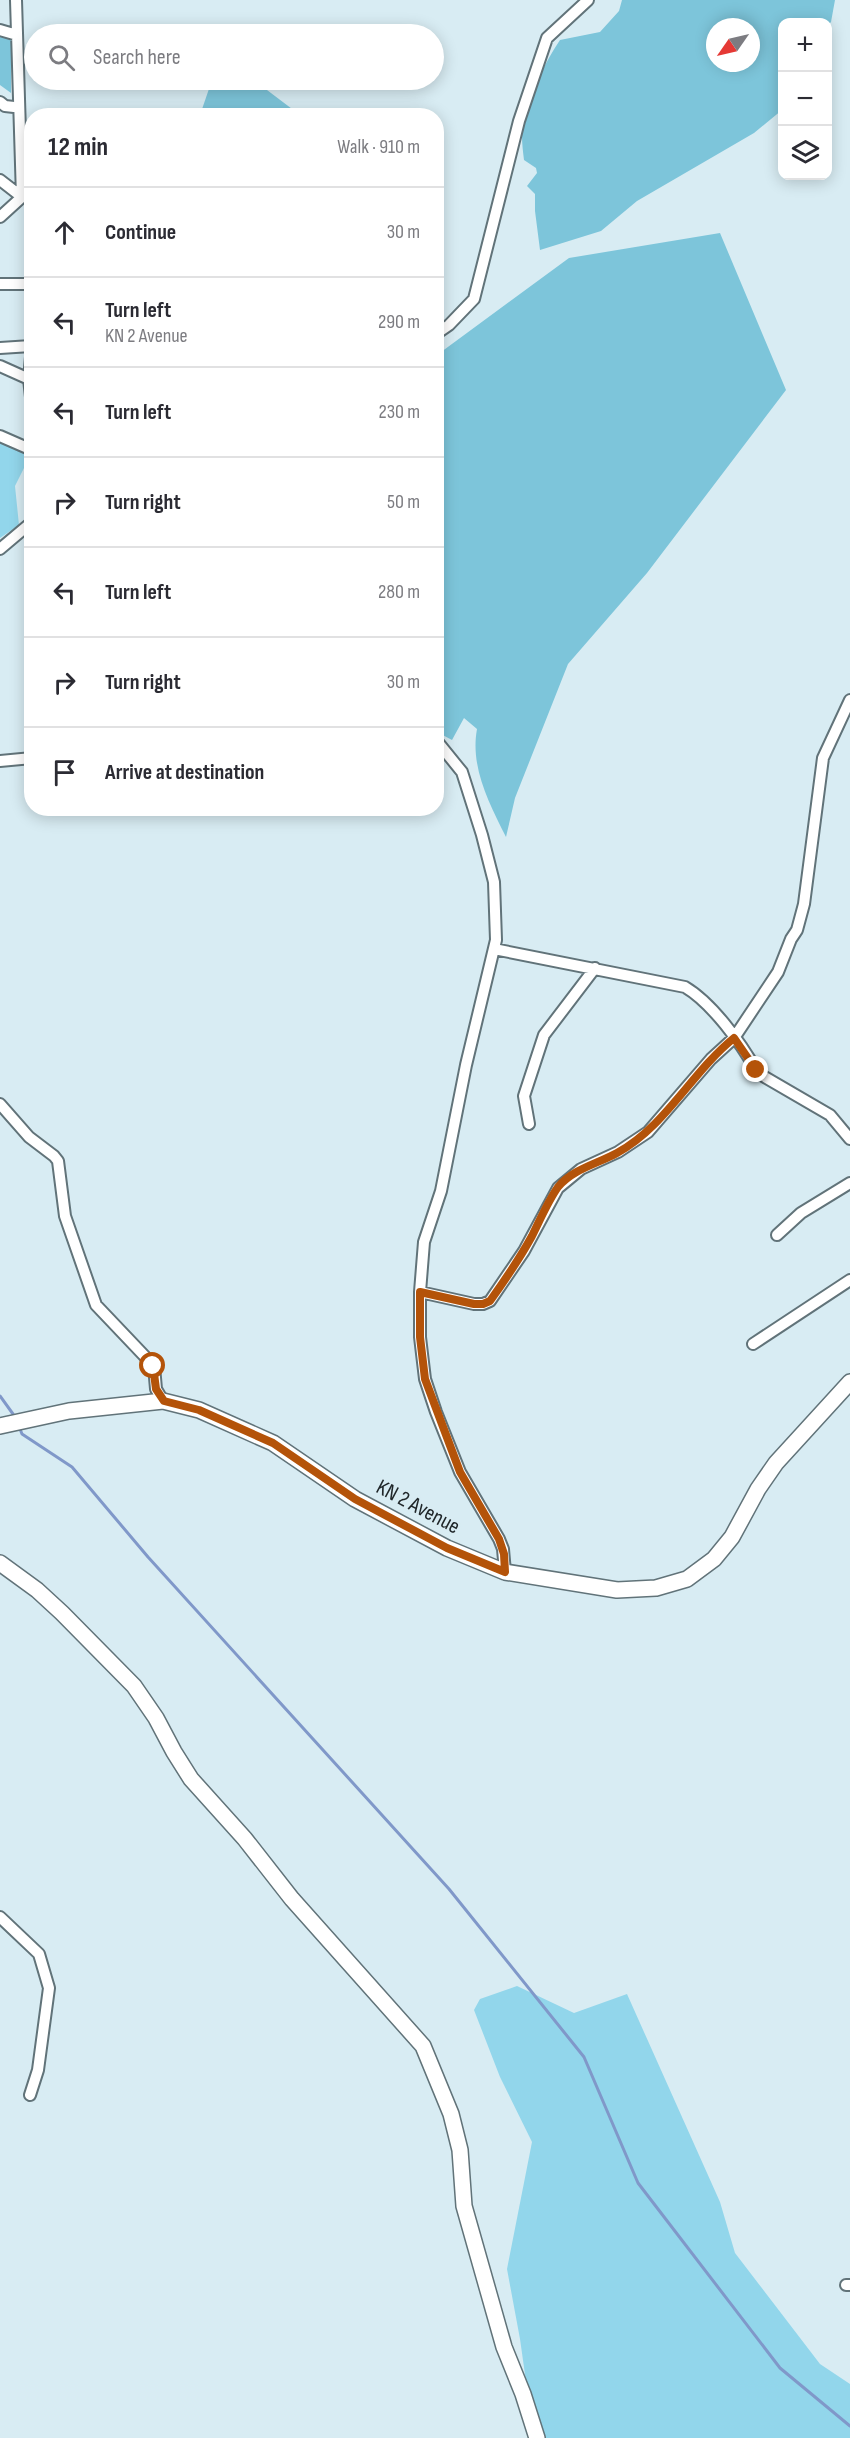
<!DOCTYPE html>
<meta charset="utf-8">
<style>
body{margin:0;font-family:"Sofia Sans Condensed",sans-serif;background:#f7f7f7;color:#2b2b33}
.controls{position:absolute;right:18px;top:18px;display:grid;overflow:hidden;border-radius:12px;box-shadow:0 3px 15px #0003}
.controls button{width:54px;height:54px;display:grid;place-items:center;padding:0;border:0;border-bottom:2px solid #e1e1e2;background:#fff;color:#2b2b33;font:30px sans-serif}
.compass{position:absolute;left:706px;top:18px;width:54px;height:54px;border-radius:50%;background:#fff;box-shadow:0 3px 15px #0003;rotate:236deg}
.stop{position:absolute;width:18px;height:18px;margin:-14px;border:4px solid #b45309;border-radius:50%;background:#fff}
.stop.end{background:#b45309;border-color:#fff;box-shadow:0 2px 6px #0008}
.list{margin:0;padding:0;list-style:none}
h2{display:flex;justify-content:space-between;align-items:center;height:78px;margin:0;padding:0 24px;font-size:26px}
h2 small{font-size:20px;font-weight:400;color:#7c7c81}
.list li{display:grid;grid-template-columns:39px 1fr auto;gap:18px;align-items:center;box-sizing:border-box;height:90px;padding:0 24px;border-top:2px solid #e1e1e2}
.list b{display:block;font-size:22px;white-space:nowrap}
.list p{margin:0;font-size:20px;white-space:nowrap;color:#7c7c81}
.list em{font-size:20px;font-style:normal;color:#7c7c81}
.icon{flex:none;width:33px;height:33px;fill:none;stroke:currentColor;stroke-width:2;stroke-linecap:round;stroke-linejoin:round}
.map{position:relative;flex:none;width:850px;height:2438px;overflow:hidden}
.search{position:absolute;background:#fff;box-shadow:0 3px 15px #0003;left:24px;top:24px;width:420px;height:66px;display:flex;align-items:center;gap:15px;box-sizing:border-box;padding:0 21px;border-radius:33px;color:#7c7c81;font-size:22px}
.panel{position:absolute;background:#fff;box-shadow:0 3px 15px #0003;left:24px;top:108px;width:420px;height:708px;border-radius:24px}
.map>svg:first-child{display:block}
.green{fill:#92d6eb}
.forest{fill:#7dc5da;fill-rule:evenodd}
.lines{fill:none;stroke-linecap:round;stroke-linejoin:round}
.stream{stroke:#8098c9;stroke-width:3}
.minor-casing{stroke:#617379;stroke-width:14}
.secondary-casing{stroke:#617379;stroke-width:18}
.minor{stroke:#fff;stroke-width:10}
.secondary{stroke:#fff;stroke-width:15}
.route{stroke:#b45309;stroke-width:8}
.labels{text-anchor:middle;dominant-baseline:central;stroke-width:4.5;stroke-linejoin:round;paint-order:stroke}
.street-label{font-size:22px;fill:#20272a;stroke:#d8ecf3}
</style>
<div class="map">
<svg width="850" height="2438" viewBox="0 0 850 2438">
<rect width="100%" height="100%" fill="#d8ecf3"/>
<!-- green -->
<path class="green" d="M0,442L30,456L15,486L19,525L0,538Z
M517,1986L574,2013L627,1994L720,2202L735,2253L820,2364L850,2384V2438H534L520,2339L507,2269L532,2142L500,2077L474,2010L480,1999Z"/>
<!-- forest -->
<path class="forest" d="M622,0H835L831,22L828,25V22H782V110L754,133L637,201L601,231L540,250L535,211V194L527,186L537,173L536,168L524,160C523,152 522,144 522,136C522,107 544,64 560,40L600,32L619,11ZM715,27H751V63H715Z
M0,36L11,39V93L0,85Z
M211,83L267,90L300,115H200Z
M720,233L786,390L647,573L568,664L515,798L506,837C489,803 470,767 477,729L464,718L452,740L437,732V355L569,258Z"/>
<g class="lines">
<!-- stream -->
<path class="stream" d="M0,1396L13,1414
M20,1429L22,1434L72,1467L148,1557L449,1889L584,2057L638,2183L780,2368L850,2426"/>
<!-- minor casing -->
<g class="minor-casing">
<path id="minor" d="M0,30L17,35
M0,102L5,106L14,107
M0,180L22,197
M0,217L22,197L16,0
M0,284H32
M436,334L449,325L474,299L519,121L547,38L588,0
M32,346L29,379L32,406
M0,348L31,346
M0,366L29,379
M0,436L32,450
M0,549L32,522
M436,740L462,772L482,835L494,882L496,940L466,1065L441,1191L424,1242L420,1292V1337L425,1379L436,1412L460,1472L499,1539L503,1549L505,1572
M0,761L32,758
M494,949L685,987C712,1003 741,1043 756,1070L763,1076L830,1115L850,1139
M0,1104L29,1137L54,1156L58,1161L65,1216L96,1305L154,1366L156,1389L163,1401
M529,1124L524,1096L544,1035L595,968
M777,1235L801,1213L850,1183
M420,1292L474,1304H483L490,1301L524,1251L558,1188L581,1169L618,1152L648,1132L711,1059L734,1038L778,972L791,939L797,930L804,904L823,758L850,700
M753,1344L850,1280
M0,1917L39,1954L49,1988L38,2070L30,2095
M846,2285H850"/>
</g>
<!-- secondary casing -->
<g class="secondary-casing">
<path id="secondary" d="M0,1426L69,1411L163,1401L199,1410L273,1443L355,1499L447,1548L505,1572L617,1590L656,1588L687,1579L714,1559L732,1537L758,1489L776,1463L850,1382
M0,1563L37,1590L62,1613L134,1686L156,1718L174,1752L191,1779L245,1839L292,1899L423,2046L451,2114L460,2150L464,2206L504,2347L523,2394L537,2438"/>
</g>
<!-- minor -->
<use href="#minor" class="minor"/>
<!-- secondary -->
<use href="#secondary" class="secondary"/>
</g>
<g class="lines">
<!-- route -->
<path class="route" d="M153,1366L156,1389L164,1401L199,1410L273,1443L355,1499L447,1548L505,1572L504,1554L499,1539L460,1472L425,1379L420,1337V1292L474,1304H483L490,1301C505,1280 520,1258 532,1236C540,1220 548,1201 558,1187C573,1169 597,1164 617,1153C666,1126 691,1073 734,1038L756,1070"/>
</g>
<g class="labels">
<!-- street labels -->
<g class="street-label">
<text transform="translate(418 1507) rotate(28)">KN 2 Avenue</text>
</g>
</g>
</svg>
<div class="controls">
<button>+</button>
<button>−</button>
<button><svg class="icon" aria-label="layers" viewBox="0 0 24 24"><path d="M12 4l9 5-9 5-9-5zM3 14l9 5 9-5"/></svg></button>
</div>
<svg class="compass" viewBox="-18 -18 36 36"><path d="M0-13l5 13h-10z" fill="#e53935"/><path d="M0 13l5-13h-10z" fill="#7c7c81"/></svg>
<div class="stop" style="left:153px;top:1366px"></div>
<div class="stop end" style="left:756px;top:1070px"></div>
<div class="search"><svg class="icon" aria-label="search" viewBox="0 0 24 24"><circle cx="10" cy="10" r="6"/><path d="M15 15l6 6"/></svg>Search here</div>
<section class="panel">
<h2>12 min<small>Walk · 910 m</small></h2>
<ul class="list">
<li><svg class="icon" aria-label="ahead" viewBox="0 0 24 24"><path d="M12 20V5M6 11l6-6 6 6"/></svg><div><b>Continue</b></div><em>30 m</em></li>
<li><svg class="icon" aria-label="left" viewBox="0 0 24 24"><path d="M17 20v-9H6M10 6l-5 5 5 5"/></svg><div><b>Turn left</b><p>KN 2 Avenue</p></div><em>290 m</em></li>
<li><svg class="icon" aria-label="left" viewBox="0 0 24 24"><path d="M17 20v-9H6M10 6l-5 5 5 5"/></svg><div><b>Turn left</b></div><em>230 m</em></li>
<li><svg class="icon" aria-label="right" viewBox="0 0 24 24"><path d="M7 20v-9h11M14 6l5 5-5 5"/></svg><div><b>Turn right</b></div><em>50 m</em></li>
<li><svg class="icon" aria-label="left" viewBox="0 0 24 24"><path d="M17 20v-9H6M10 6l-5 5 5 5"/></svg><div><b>Turn left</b></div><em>280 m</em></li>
<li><svg class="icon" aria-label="right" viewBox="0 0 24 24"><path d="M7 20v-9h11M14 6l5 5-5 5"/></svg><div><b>Turn right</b></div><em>30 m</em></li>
<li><svg class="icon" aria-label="arrive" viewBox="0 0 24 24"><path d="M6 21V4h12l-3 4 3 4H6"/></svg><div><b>Arrive at destination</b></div></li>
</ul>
</section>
</div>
